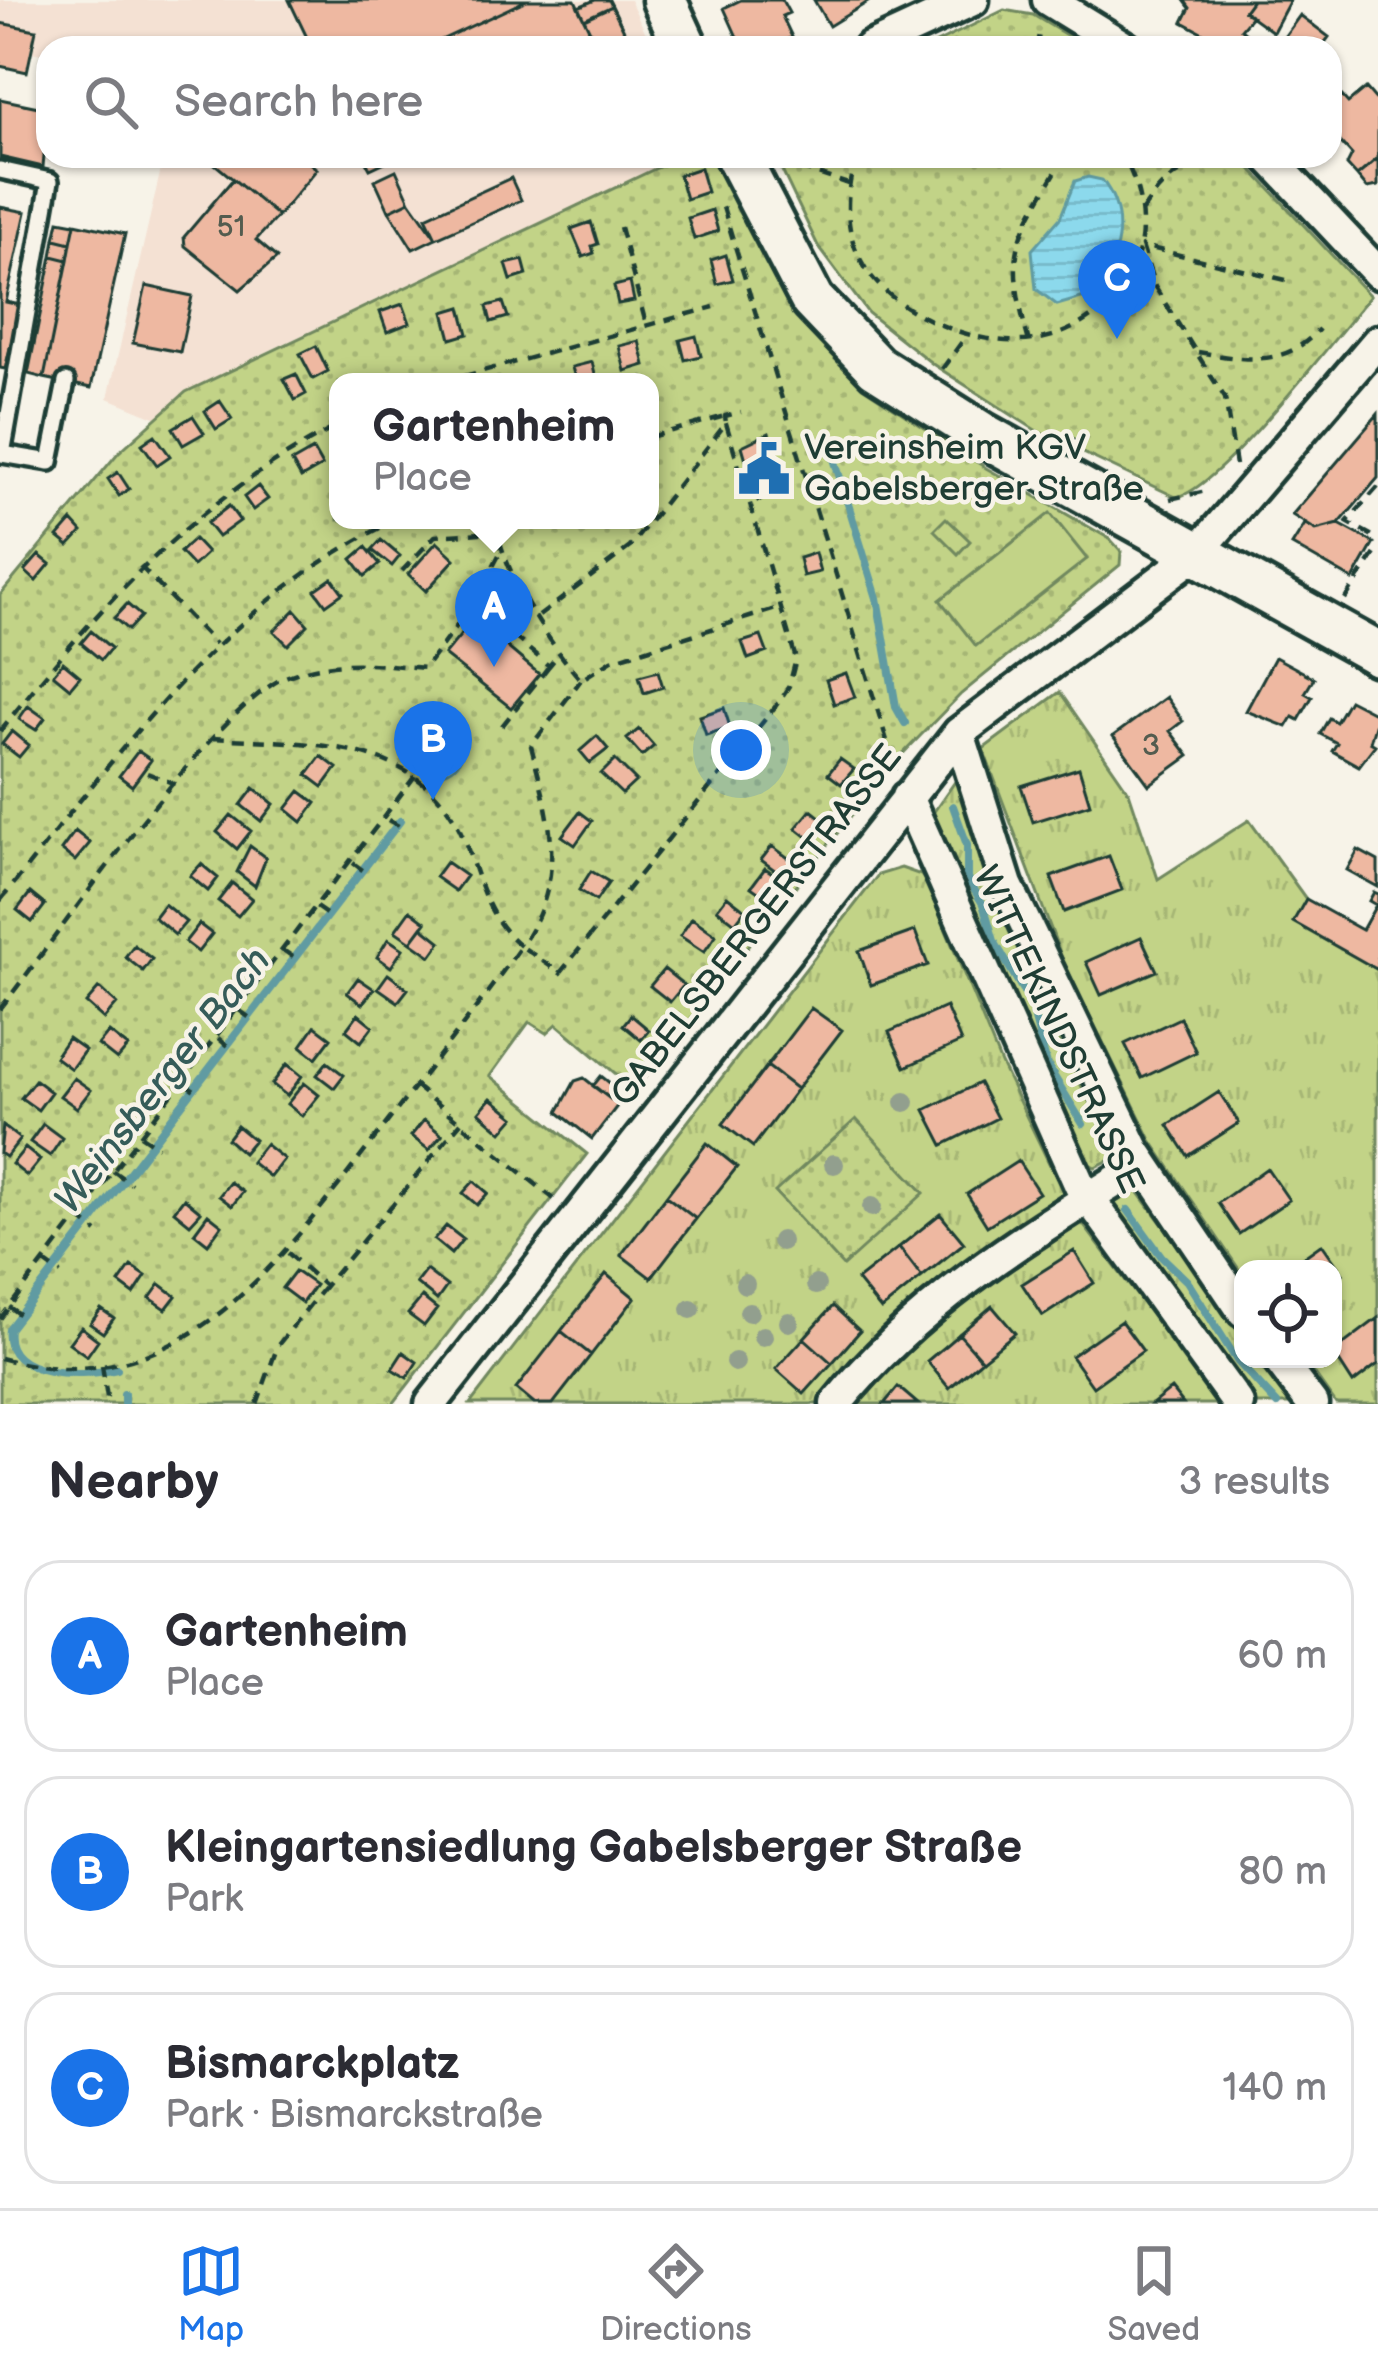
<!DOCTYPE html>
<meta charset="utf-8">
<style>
body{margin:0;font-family:"Balsamiq Sans",sans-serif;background:#f2f2f3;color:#2b2b33}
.controls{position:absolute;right:36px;bottom:36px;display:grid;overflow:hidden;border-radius:24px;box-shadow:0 3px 9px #0004}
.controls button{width:108px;height:108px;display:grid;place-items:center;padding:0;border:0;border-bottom:3px solid #e1e1e2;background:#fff;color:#2b2b33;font:60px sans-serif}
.you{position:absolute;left:741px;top:750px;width:42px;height:42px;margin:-30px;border:9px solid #fff;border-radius:50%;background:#1a73e8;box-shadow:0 0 0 18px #1a73e833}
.badge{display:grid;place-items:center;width:78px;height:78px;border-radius:50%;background:#1a73e8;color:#fff;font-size:39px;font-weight:700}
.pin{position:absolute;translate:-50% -99px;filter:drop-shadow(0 3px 6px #0008)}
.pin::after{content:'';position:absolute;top:63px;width:42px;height:36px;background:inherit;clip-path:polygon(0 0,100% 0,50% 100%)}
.popup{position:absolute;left:329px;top:373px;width:330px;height:156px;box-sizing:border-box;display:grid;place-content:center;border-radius:24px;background:#fff;filter:drop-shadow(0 3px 9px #0005);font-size:39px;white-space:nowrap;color:#7c7c81}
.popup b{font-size:45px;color:#2b2b33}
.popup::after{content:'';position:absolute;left:50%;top:100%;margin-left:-24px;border:24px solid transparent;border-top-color:#fff}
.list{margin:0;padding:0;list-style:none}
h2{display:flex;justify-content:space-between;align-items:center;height:156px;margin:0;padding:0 48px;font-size:51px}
h2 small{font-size:39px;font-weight:400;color:#7c7c81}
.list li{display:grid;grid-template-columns:78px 1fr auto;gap:36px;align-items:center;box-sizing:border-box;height:192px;margin:0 24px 24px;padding:0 24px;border:3px solid #e1e1e2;border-radius:36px}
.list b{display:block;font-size:45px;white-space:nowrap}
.list p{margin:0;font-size:39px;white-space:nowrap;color:#7c7c81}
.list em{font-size:39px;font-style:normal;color:#7c7c81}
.icon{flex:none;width:66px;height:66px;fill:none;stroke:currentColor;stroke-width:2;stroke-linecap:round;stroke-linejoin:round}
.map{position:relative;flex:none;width:1378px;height:1404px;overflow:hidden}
.search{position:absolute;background:#fff;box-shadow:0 3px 9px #0004;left:36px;right:36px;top:36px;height:132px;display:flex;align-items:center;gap:30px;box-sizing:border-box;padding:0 42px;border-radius:36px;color:#7c7c81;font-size:45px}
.sheet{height:804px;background:#fff}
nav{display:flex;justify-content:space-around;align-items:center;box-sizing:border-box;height:168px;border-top:3px solid #e1e1e2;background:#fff;font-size:33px;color:#7c7c81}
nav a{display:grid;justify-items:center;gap:6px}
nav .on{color:#1a73e8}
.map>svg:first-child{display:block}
.built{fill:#f4e1d3}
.grass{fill:url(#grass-tufts);stroke:#70885e;stroke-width:3}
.park{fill:url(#park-dots);stroke:#70885e;stroke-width:3;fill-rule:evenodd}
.pitch{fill:#c2d387;stroke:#70885e;stroke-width:3}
.water{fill:url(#water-rules);stroke:#609ba2;stroke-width:3}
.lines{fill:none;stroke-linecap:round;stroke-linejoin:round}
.stream{stroke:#609ba2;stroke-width:8}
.building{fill:#eeb8a1;stroke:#1f3d34;stroke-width:3}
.lane-casing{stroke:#1f3d34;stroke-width:24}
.street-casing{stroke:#1f3d34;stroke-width:39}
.secondary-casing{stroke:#1f3d34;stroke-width:51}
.path{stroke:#1f3d34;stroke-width:4.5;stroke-dasharray:12 9;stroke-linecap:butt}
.lane{stroke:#f7f3e8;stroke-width:15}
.street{stroke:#f7f3e8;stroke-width:30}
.secondary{stroke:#f7f3e8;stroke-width:42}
.tree{fill:#929f8e}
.labels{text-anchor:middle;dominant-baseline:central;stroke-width:9;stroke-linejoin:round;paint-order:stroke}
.number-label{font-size:30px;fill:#535c4f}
.poi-label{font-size:36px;fill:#1f3d34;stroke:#f7f3e8;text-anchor:start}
.street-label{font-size:36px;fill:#1f3d34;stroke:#f7f3e8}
.water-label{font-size:39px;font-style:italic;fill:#355c59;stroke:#f7f3e8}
</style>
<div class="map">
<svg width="1378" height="1404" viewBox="0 0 1378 1404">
<defs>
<pattern id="grass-tufts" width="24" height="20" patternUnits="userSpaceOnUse" patternTransform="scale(3)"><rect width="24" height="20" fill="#c2d387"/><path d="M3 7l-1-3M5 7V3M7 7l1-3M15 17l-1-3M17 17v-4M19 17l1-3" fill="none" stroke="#a6b675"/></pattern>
<pattern id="park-dots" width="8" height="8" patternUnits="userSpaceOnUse" patternTransform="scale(3)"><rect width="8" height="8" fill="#c2d387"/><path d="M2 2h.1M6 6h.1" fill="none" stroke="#a6b675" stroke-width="1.8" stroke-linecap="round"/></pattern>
<pattern id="water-rules" width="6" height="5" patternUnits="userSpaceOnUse" patternTransform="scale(3)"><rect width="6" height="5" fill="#8cd9ec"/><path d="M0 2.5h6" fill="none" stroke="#78bbcb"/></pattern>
</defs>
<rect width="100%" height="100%" fill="#f7f3e8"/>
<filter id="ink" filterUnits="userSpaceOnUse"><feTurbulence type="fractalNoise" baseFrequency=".00833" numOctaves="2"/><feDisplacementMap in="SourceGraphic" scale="24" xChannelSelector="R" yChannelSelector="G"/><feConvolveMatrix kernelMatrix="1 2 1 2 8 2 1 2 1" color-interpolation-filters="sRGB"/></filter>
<g filter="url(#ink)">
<!-- built -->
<path class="built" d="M0,0H630L653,48H48V55L31,52L0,23Z
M164,156H682L237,366L186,392L157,418L108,398Z"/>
<!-- grass -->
<path class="grass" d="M1060,692L1129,792L1158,879L1249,820L1306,899L1294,923L1378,970V1404H1336L1304,1359H1333V1269H1243V1275L1151,1140L1063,961L983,749Z
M959,776L1050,1022L1112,1148L1111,1159L1095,1167L1082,1160L972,928L933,813Z
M901,868L921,875L927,884L1001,1064L1065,1196L859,1357L818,1404H470L878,875Z
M1137,1190L1243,1332V1359H1264L1299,1404H1252L1114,1214V1203Z
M1079,1219L1219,1404H852L960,1300Z"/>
<!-- park -->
<path class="park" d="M1004,10L1033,15L1088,48H926Z
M682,156H720L796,301L862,387L986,468L1110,539L1121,551L1120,565L961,694L887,770L635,1090L557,1024L547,1033L529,1022L490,1076L587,1154L393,1404H0V595L118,453L186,392ZM338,382H650V520H338Z
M775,156H1239L1370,296C1338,334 1216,493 1176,497L1037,431L934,365L868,313L818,246Z
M856,1119L924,1193L843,1266L775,1192Z"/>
<!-- pitch -->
<path class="pitch" d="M1050,513L1087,559L976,646L940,600Z
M946,518L970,541L958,554L934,530Z"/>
<!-- water -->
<path class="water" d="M1088,177L1102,180C1131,216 1119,262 1092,295L1057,305L1036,289L1032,250L1060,218L1075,181Z
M416 750a23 23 0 1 1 46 0a23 23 0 1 1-46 0Z"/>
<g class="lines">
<!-- stream -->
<path class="stream" d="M832,452L877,598L896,707L905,723
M953,806L967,845V878L983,904L994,941L1031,1004L1047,1065L1083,1124
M1128,1210L1162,1257L1187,1281L1238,1362L1277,1404
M117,1369C87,1376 2,1380 9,1329L400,821
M124,1394V1404"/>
</g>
<!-- building -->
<path class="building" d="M289,0H527L424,48H312Z
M527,0H575L598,48H424Z
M595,0H609L612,6L584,19L578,7Z
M741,0H782L789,13L782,16L792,37L768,48H742L724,8Z
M814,0H867L868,2L829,26Z
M1184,0H1252L1244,11L1252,16L1241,29L1246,33L1235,48H1219L1218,41L1183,22L1190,8Z
M1252,0H1290L1273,32L1244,11Z
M612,6L631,45L598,48L584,19Z
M1300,15L1329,37L1321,48H1276Z
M0,23L36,30L27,72L0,66Z
M1366,88L1378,102V158L1357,176L1347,165L1352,155L1335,136L1330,140V106L1342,96L1348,103Z
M0,99L48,109L43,167L0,157Z
M205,156H301L317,169L278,216Z
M363,156H398L370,169Z
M1378,158V186L1367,188L1357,176Z
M700,168L707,192L686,199L679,175Z
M396,170L410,201L389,211L375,180Z
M511,178L521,200L436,238L426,217Z
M233,179L278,216L256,240L277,258L240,290L185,246L184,237Z
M410,201L436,238L413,249L389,211Z
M0,207L26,212L6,302L20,305L5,369L0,368Z
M712,210L718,231L694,239L688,218Z
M59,221L75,224L71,243L55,239Z
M591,222L598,244L592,246L594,253L583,257L571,229Z
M75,223L125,234L91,388L44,378Z
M55,239L71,243L68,260L52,256Z
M726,255L733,280L717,284L711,260Z
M52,256L68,260L44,378L28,374Z
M523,260L527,275L511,280L506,264Z
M630,282L634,301L618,304L614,286Z
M146,286L192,296L180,352L133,343Z
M503,302L508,317L491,322L487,306Z
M403,304L410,323L387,332L380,312Z
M461,307L468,334L451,339L444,312Z
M696,336L701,356L685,360L680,340Z
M639,341L645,365L625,371L619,346Z
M316,346L328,371L313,379L300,354Z
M592,362L596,379L576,382L572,367Z
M296,374L306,394L295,400L284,379Z
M220,401L232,419L216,429L205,411Z
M1378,414V478L1339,524L1316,530L1292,515Z
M193,416L204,433L183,445L173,428Z
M769,433L787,493L758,501L742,446Z
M1066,434L1082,444L1078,450L1062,440Z
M155,435L170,456L157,465L142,444Z
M313,450L322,466L301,478L292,462Z
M118,472L129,489L119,496L108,479Z
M258,486L268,499L253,510L244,497Z
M229,506L240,521L218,537L207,523Z
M72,521L82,532L69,546L58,537Z
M1305,524L1316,530L1339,524L1374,543L1353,580L1292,545Z
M194,539L207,553L193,566L180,552Z
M381,540L400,556L392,566L372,550Z
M437,542L455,559L426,591L408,574Z
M366,547L380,564L365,576L352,559Z
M815,553L820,572L803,576L799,558Z
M39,555L50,564L36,581L25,571Z
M332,578L343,593L326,605L315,590Z
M127,604L141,616L128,630L114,618Z
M295,610L308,625L288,645L274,631Z
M474,619L539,674L511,708L444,655Z
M91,631L111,648L101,660L81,643Z
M761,636L767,652L748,659L742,642Z
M1275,657L1314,678L1305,693L1312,697L1299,720L1293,717L1287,727L1246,711Z
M63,662L80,676L70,688L53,674Z
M658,671L663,687L644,693L639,676Z
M846,673L855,697L834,704L826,680Z
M1166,697L1183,721L1170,731L1189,756L1149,785L1113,736Z
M1349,700L1378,715L1370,742L1375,745L1359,766L1332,751L1337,743L1320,734L1329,718L1336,722Z
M28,706L45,718L36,730L19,719Z
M724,708L730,727L706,735L700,716Z
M639,729L654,746L642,756L627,739Z
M12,731L29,745L19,757L2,744Z
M597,736L608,749L590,763L580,751Z
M138,751L151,760L132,786L119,776Z
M321,756L337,768L323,787L307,775Z
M840,759L854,769L841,784L828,774Z
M615,760L636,781L622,794L601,774Z
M1079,768L1090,804L1033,822L1021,786Z
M254,788L274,804L261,821L241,805Z
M300,791L316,803L302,822L286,809Z
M811,810L825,821L810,839L796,828Z
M580,812L592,821L575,845L562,836Z
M231,815L251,831L237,849L217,832Z
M75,831L90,843L75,861L61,850Z
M250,846L266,858L255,886L237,872Z
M772,846L798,865L787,879L761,860Z
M1358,850L1378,861V887L1347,870Z
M1109,856L1122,890L1064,912L1051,877Z
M446,862L466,876L455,891L435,877Z
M201,864L218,878L208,891L190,876Z
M765,868L787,883L774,903L751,887Z
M591,871L609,882L596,901L579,890Z
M232,883L252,899L238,916L218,901Z
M1374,892L1378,894V970L1293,922L1306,899L1362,930L1376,905L1369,901Z
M30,893L45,905L32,922L17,910Z
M727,896L745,910L735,923L717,909Z
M164,904L186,922L175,935L154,917Z
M410,910L426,922L411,942L395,931Z
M692,918L716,935L704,952L680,936Z
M199,924L212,934L198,952L185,942Z
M422,927L441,942L431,956L411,942Z
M915,931L928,965L871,985L859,951Z
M1141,937L1157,971L1101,995L1086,962Z
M388,939L403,949L391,967L377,957Z
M134,945L152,959L143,971L125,957Z
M664,969L684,985L670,1002L650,986Z
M388,974L408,989L398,1002L378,988Z
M358,978L374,989L362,1004L347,993Z
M99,988L117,1004L104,1019L86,1003Z
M946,1007L961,1042L905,1067L889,1032Z
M811,1008L842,1030L797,1089L767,1066Z
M358,1014L373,1026L361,1042L346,1030Z
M631,1015L649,1030L641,1040L623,1025Z
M1180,1018L1196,1052L1142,1078L1125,1044Z
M315,1026L331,1038L316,1058L301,1046Z
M109,1032L128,1047L117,1060L98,1045Z
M68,1038L85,1050L71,1069L55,1057Z
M327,1062L344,1075L334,1088L317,1075Z
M287,1064L302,1076L287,1096L272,1084Z
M767,1066L797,1089L753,1147L723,1124Z
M601,1076L626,1096L618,1105L593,1086Z
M74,1078L91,1090L77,1108L60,1096Z
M584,1078L618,1105L592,1139L558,1112L575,1081Z
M35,1080L51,1092L38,1110L21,1098Z
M304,1083L319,1095L302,1116L287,1104Z
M979,1083L997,1118L943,1145L925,1110Z
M1219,1092L1239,1123L1188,1156L1168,1125Z
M491,1098L515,1117L502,1132L479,1112Z
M424,1120L442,1135L429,1150L411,1136Z
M43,1124L62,1138L50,1156L30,1142Z
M3,1126L20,1139L6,1157L0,1153Z
M237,1126L254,1140L243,1153L227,1139Z
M707,1143L737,1167L696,1219L666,1196Z
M265,1144L284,1159L270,1177L251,1162Z
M25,1148L40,1160L27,1176L12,1164Z
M1018,1161L1039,1193L987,1226L967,1194Z
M1267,1168L1289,1200L1239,1234L1218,1203Z
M474,1181L488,1193L477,1205L463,1193Z
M230,1182L243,1192L232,1206L219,1196Z
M666,1196L696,1219L651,1278L621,1255Z
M184,1198L201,1212L190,1224L174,1211Z
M208,1214L222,1225L208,1244L194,1233Z
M940,1214L964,1243L922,1277L899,1247Z
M446,1226L463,1239L451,1254L434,1240Z
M1322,1244L1343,1274L1333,1282V1269H1287Z
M899,1247L922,1277L881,1310L857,1280Z
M1074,1251L1094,1283L1043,1316L1022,1284Z
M131,1266L146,1276L134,1294L119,1283Z
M426,1270L447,1286L437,1300L416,1283Z
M295,1271L315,1285L302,1303L282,1288Z
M606,1274L635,1298L591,1355L561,1331Z
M160,1284L176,1296L166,1309L150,1298Z
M422,1297L437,1309L424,1326L408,1314Z
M833,1306L860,1331L832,1363L804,1338Z
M992,1306L1015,1333L982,1360L959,1334Z
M101,1309L114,1318L103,1333L90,1324Z
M1378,1318V1364L1353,1383L1333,1352Z
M1121,1321L1143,1351L1093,1387L1071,1356Z
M81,1327L98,1340L87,1356L69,1343Z
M561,1331L591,1355L553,1404H534L516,1389Z
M959,1334L982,1360L949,1388L927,1361Z
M804,1338L832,1363L804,1394L776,1369Z
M403,1352L417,1362L407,1378L392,1369Z
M898,1387L918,1404H884Z
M1171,1389L1183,1404H1152Z"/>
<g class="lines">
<!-- lane casing -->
<g class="lane-casing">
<path id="lane" d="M0,170L50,181L2,454L50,462L66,382"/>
</g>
<!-- street casing -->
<g class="street-casing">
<path id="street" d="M1048,0L1126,48
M869,48L973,0
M1268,156L1378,273
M959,733L1007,885L1135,1151L1243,1311
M907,797L1080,1186L1238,1404
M1278,1359L1312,1404
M431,1404L959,733L1198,552L1378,341
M836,1404C920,1300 1031,1234 1143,1164"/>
</g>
<!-- secondary casing -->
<g class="secondary-casing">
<path id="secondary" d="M664,0L686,48
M737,156L812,300L876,367L982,434L1378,654"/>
</g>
<!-- path -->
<path class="path" d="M1036,48L1040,30
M856,156C833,234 860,288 932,321C1002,353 1072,351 1122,286C1151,248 1146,197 1123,156
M779,161L848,184
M723,207L896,770
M1142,211C1174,163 1189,168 1242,163
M620,227L646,324
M1029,342C1002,245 1018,238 1065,156
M1198,352C1245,360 1285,368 1319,329
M942,369L964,339
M443,382L714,307
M650,437L725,416
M1236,465L1225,398L1155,287L1142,246L1286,280
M1378,487L1347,522L1378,539
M1170,499L1211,490
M496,520C498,564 550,646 581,680L612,660L782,607
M140,566L215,644
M402,571L435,536L496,532
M1345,599L1378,549
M474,603L499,555
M539,616L630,547L726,423L725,416L741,412
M502,726L549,666
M0,731C97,608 196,498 338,426
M213,738C309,744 426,737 466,844C480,883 488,920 521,946C569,877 550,819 531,746L581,680
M147,773L175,784
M388,820L404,829
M353,863L368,874
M0,901C118,755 222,603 396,520
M316,907L333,919
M283,950L300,962
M0,1009C58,937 215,704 288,676C333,658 378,664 425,668L474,603L549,666L558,655
M239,1010L254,1021
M218,1038L232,1050
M184,1083L199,1093
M415,1086L554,1199
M140,1135L158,1147
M113,1171L131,1184
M78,1217L97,1232
M288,1253L325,1286L461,1122
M43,1261L61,1274
M9,1307L24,1318
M0,1319L415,776
M0,1358C168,1404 261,1284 349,1172C406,1097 466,1024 521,946L560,973L775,707L789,686L796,659L726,423
M102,1365L108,1404
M257,1404L278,1345L325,1286"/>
<!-- lane -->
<use href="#lane" class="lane"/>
<!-- street -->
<use href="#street" class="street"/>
<!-- secondary -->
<use href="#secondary" class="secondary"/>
</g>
<!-- trees -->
<g class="tree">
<circle cx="905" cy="1102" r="10"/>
<circle cx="834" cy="1164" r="10"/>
<circle cx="872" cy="1207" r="10"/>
<circle cx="781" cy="1241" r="10"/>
<circle cx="745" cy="1284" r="10"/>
<circle cx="816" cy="1285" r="10"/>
<circle cx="691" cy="1309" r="10"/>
<circle cx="749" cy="1312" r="10"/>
<circle cx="789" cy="1322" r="10"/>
<circle cx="763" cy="1336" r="10"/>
<circle cx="735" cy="1362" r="10"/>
</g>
</g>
<!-- icons -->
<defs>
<g id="civic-bare" transform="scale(4.14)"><path d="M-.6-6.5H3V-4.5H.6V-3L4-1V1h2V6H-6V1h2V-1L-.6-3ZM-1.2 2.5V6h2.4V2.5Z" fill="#1f6fb2" stroke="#f7f3e8" stroke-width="2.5" paint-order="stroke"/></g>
</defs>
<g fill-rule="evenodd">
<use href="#civic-bare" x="764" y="469"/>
</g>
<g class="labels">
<!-- number labels -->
<g class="number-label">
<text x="231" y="227">51</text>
<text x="1151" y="746">3</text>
</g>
<!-- poi labels -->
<g class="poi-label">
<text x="804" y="448">Vereinsheim KGV<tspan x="804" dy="41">Gabelsberger Straße</tspan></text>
</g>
<!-- street labels -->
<g class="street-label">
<text transform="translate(757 926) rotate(-52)">GABELSBERGERSTRASSE</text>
<text transform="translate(1058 1030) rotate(65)">WITTEKINDSTRASSE</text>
</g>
<!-- water labels -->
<g class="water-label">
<text transform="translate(163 1081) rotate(-52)">Weinsberger Bach</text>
</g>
</g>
</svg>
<div class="controls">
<button><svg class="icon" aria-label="locate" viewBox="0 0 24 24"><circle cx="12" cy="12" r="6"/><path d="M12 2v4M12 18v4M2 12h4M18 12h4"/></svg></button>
</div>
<div class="you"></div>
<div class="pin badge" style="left:494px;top:667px">A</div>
<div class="popup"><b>Gartenheim</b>Place</div>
<div class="pin badge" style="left:433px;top:800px">B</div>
<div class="pin badge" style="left:1117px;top:339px">C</div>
<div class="search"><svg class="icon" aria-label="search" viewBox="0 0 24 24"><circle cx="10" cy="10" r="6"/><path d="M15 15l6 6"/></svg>Search here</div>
</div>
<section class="sheet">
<h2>Nearby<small>3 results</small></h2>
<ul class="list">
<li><span class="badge">A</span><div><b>Gartenheim</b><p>Place</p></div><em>60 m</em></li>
<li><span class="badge">B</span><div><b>Kleingartensiedlung Gabelsberger Straße</b><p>Park</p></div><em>80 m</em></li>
<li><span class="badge">C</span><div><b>Bismarckplatz</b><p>Park · Bismarckstraße</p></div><em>140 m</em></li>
</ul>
</section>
<nav>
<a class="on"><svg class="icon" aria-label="map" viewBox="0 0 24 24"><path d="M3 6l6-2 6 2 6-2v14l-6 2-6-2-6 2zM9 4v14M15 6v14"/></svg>Map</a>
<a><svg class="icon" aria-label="directions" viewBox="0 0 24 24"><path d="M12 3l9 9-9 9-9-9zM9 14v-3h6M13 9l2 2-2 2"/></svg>Directions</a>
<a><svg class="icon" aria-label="saved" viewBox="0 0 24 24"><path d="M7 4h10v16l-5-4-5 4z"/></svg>Saved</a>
</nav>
